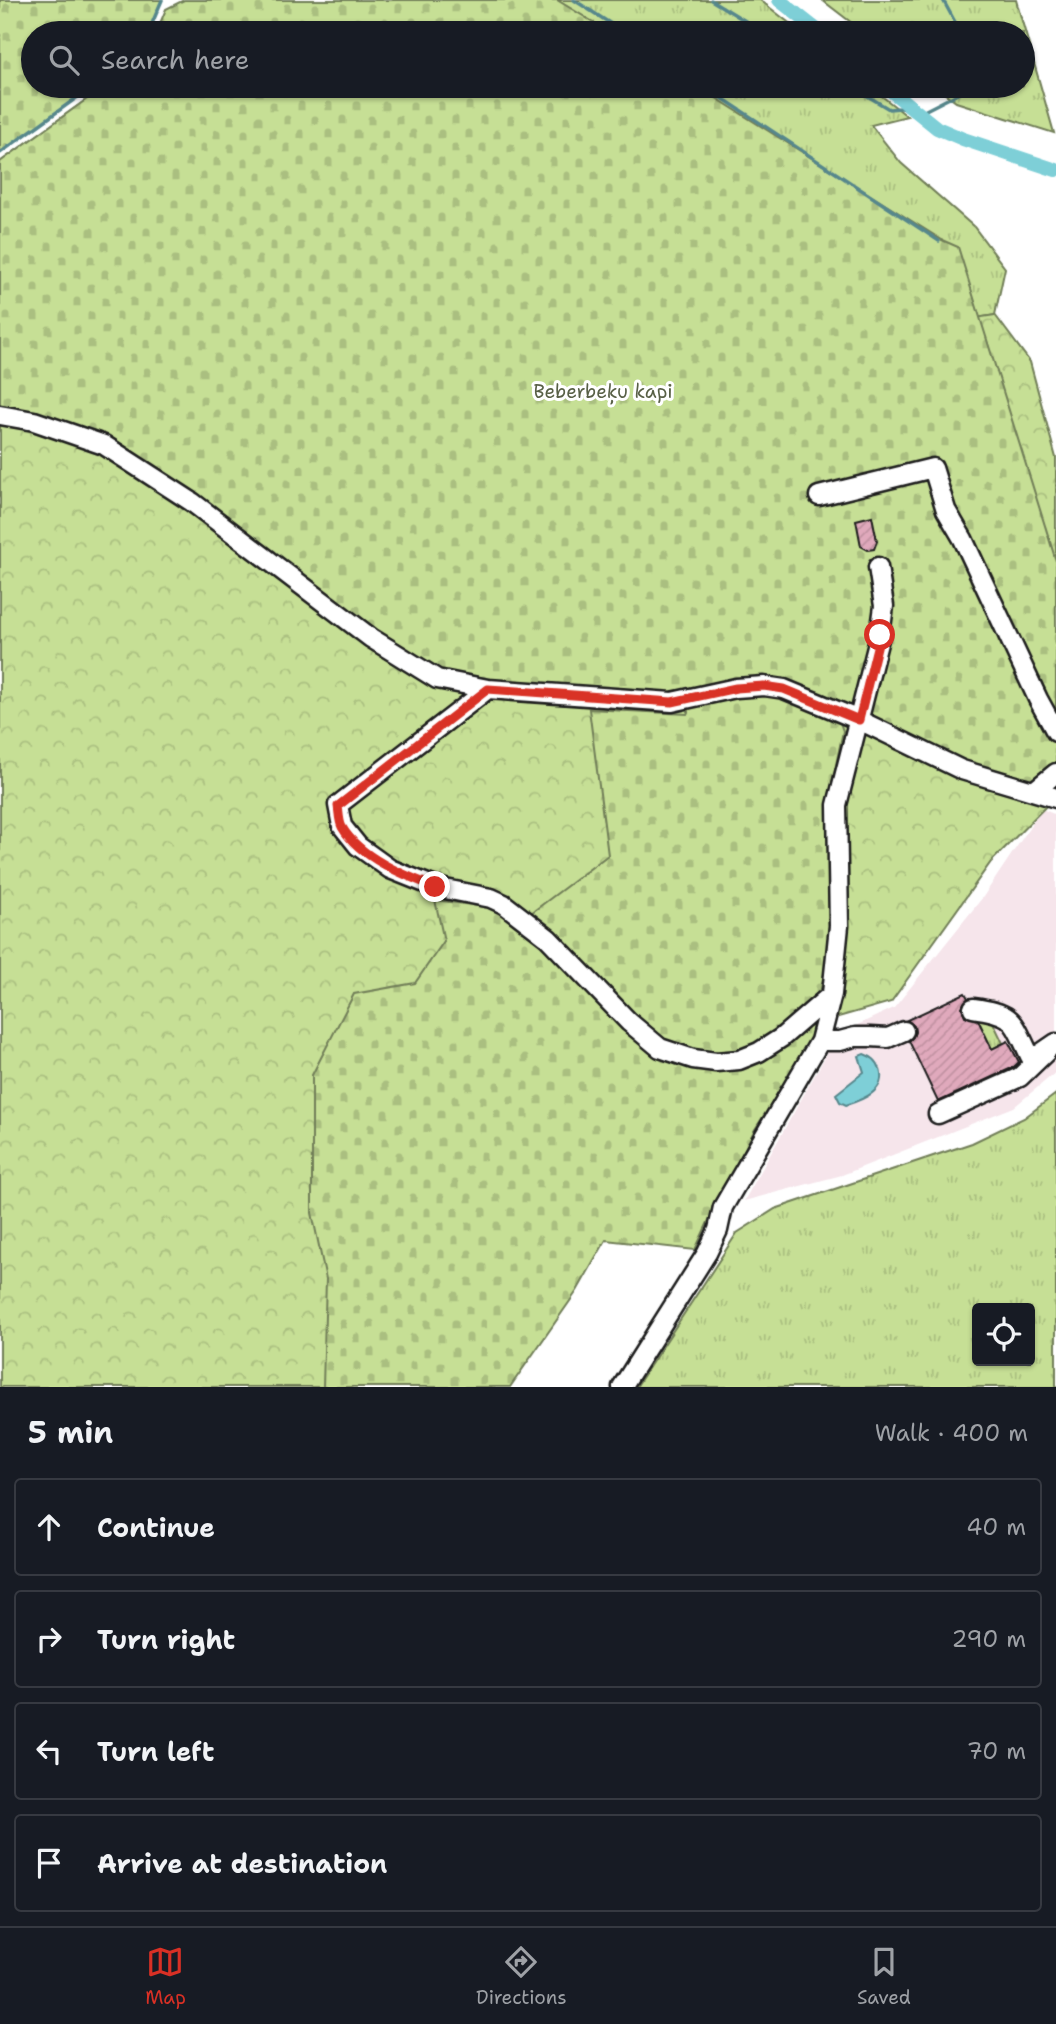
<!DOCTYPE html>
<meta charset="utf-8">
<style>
body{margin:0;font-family:"Shantell Sans",sans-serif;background:#20242c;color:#f1f3f6}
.controls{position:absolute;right:21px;bottom:21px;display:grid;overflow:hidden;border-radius:7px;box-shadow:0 2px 5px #0004}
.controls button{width:63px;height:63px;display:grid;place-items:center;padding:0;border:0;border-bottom:2px solid #363941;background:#171b24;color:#f1f3f6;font:35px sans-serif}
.stop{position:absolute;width:21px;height:21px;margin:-16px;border:5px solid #d93025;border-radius:50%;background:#fff}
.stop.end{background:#d93025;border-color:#fff;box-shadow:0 2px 7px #0008}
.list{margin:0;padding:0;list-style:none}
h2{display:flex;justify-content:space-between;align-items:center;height:91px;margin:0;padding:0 28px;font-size:30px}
h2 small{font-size:23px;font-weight:400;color:#9ea1a6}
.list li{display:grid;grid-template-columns:46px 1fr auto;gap:21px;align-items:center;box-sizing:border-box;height:98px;margin:0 14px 14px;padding:0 14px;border:2px solid #363941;border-radius:7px}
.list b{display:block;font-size:26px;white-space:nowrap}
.list em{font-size:23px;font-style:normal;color:#9ea1a6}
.icon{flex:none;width:38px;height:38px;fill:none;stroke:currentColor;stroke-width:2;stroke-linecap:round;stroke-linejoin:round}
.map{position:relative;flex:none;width:1056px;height:1387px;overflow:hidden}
.search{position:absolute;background:#171b24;box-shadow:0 2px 5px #0004;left:21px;right:21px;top:21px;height:77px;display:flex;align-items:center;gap:18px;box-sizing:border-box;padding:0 24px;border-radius:38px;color:#9ea1a6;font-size:26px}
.sheet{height:539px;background:#171b24}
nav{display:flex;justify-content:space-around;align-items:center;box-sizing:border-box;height:98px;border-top:2px solid #363941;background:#171b24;font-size:19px;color:#9ea1a6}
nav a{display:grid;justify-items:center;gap:4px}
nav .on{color:#d93025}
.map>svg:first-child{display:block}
.built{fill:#f6e5eb}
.grass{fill:url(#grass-tufts);stroke:#717e58;stroke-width:2;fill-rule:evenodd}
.forest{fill:url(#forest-crowns);stroke:#717e58;stroke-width:2}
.cemetery{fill:url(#cemetery-stones);stroke:#717e58;stroke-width:2}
.water{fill:#7ecfd7;stroke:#57878c;stroke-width:2}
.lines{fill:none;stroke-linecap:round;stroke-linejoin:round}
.stream{stroke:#57878c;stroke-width:3.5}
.canal{stroke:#7ecfd7;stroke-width:14}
.building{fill:url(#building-hatch);stroke:#1c1c1c;stroke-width:2}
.minor-casing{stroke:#1c1c1c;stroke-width:23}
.minor{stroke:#fff;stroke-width:18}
.route{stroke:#d93025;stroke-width:9}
.labels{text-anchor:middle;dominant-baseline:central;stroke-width:6;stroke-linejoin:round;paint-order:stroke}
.park-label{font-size:19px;fill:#586046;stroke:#fff}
</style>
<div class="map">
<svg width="1056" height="1387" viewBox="0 0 1056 1387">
<defs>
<pattern id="grass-tufts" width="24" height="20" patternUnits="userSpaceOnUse" patternTransform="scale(1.75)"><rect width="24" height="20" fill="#c6df95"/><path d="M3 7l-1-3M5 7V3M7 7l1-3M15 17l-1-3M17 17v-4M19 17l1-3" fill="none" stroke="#aabf80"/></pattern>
<pattern id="forest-crowns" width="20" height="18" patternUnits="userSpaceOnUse" patternTransform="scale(1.75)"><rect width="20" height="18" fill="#c6df95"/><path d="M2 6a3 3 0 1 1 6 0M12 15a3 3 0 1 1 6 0" fill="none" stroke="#aabf80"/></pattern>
<pattern id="cemetery-stones" width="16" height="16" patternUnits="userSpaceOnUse" patternTransform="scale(1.75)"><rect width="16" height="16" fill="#c6df95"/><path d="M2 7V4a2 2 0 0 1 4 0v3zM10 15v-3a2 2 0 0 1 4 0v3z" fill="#aabf80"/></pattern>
<pattern id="building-hatch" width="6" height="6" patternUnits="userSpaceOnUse" patternTransform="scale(1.75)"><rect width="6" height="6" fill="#e0a9bc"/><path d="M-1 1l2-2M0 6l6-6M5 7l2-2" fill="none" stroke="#c091a1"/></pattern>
</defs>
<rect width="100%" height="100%" fill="#fff"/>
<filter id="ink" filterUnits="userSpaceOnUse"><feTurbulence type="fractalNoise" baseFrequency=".0143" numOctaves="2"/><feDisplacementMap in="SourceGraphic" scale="14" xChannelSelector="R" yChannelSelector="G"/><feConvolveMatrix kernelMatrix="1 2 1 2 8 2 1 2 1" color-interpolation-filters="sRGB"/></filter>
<g filter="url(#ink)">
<!-- built -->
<path class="built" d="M1042,809L1056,815V1072L1014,1107L842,1175L744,1201L838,1034L894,1008L983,897Z"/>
<!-- grass -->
<path class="grass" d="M285,0H760L802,33H315Z
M822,0H1016L1054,133L956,102L935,86H1023V33H865Z
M361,86H869L907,116L871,125L901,163L974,227L1005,268L995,315L936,325Z
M989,1014L1003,1043L992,1049L976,1015Z
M1056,1094V1387H636L737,1233L775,1209L972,1143L1024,1118ZM977,1308H1030V1361H977Z"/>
<!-- forest -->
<path class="forest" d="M105,86L936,324L995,315L1030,362L1056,458V796L991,862L891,1002L807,1026L602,1232L499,1387H0V162Z"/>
<!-- cemetery -->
<path class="cemetery" d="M0,0H162L148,33H33V86H93L0,153Z
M184,0H557L611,33H156L166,9Z
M105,86H697L942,240L958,247L1056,561V796L962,770L784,689L672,702L437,679L104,445L0,415V162Z
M754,695L783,698L839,720L843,731L827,808L832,937L809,1044L754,1131L717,1203L695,1250L606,1240L577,1291L510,1387H323L326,1279L312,1213V1075L354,994L415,983L444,941L435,900L531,913L608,855L589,709L687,714L691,706Z"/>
<!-- water -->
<path class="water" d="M864,1054C872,1057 877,1060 880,1069C887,1091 862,1100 846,1105L840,1102L836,1094L864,1072L859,1056Z"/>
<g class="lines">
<!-- stream -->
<path class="stream" d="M574,0L625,33
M711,0L765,33
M943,0L961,33
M148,33L162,0
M704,86L939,241
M851,86L889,109L912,107
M918,114L973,86
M0,153L93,86"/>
<!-- canal -->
<path class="canal" d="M779,0L821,33
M885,86L937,128L963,139L1056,170"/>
</g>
<!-- building -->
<path class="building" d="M872,516L877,541L874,549L868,550L861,546L856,520Z
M965,993L968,998L962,1007L965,1016L978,1020L992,1049L1008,1041L1019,1062L1014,1067L938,1102L909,1041L913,1037L915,1032L914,1026L907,1020Z"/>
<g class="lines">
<!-- minor casing -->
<g class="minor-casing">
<path id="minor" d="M0,415L34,421L104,445L192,502L371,638L437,679L488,689L672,702L736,688L764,686L784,689L859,720L962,770L1056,798
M819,496L933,468L946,510L963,539L1038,699L1056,732
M488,689L338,805L342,826L358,846L390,869L435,887L491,898L504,904L548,938L629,1022L660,1048L693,1059L716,1062L739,1060L759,1052L781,1038L832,994
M1034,791L1056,773
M973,1008C1015,1014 1012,1019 1030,1056H1037L1056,1043
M820,1041H840L855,1037H870L888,1038L904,1031
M938,1114L1020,1077L1046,1052
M622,1387L707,1253L718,1230L723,1207L820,1041L832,994L839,926L837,805L880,635L884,606L878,567"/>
</g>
<!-- minor -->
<use href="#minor" class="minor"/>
</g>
</g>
<g class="lines" filter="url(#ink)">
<!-- route -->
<path class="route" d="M435,887C404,875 360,858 342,827C339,822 339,812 338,806L488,689L672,702L736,688L764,686L784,689L859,720L880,635"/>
</g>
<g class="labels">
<!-- park labels -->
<g class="park-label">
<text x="603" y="391">Beberbeķu kapi</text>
</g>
</g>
</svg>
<div class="controls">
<button><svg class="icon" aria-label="locate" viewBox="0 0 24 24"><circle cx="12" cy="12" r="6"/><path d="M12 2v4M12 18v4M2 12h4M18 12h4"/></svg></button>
</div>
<div class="stop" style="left:880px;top:635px"></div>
<div class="stop end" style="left:435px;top:887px"></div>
<div class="search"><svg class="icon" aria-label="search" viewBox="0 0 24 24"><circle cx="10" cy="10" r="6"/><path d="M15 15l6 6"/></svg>Search here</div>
</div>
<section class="sheet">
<h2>5 min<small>Walk · 400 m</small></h2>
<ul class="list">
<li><svg class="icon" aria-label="ahead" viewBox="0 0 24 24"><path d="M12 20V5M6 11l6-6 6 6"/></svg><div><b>Continue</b></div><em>40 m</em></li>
<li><svg class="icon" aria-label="right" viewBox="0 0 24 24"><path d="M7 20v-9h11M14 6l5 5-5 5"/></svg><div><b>Turn right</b></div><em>290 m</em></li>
<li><svg class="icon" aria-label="left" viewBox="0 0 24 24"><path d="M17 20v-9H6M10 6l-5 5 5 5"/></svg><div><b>Turn left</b></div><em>70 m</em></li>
<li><svg class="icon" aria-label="arrive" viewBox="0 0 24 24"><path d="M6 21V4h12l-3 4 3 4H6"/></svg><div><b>Arrive at destination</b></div></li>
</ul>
</section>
<nav>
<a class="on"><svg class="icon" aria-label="map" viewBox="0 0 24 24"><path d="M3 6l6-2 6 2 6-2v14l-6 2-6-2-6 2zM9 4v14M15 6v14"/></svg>Map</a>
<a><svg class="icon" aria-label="directions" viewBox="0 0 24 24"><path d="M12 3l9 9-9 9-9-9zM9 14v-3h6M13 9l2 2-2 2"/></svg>Directions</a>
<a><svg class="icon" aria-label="saved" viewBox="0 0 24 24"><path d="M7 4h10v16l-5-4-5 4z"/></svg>Saved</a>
</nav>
